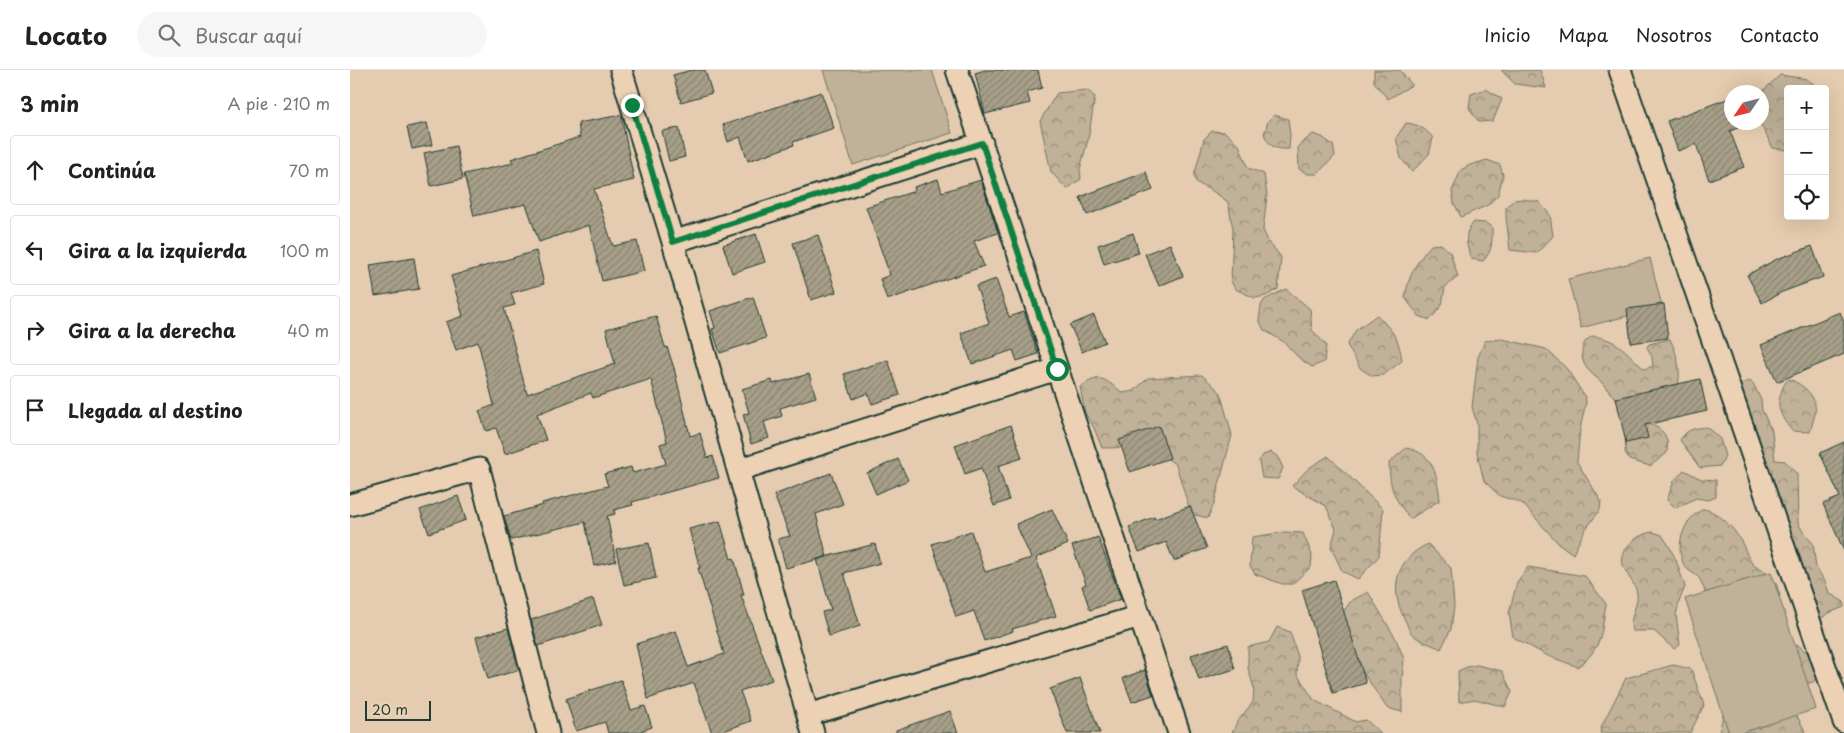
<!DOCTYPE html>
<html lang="es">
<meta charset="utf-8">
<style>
body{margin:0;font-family:"Playpen Sans",sans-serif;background:#f6f6f6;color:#202124}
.controls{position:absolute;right:15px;top:15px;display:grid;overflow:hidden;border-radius:5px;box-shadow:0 5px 20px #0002}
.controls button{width:45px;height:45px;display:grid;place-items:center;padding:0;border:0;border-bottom:1px solid #e0e0e0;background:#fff;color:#202124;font:25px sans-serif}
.compass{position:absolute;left:1374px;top:15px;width:45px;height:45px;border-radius:50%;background:#fff;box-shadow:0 5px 20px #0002;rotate:235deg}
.scale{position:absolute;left:15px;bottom:12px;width:66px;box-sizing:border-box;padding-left:5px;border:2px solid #1f3d34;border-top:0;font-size:14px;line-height:18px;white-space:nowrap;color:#1f3d34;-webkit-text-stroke:4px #edd1b4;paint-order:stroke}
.stop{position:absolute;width:15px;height:15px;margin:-11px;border:4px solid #0b8043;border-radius:50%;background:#fff}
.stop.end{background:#0b8043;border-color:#fff;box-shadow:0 1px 5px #0008}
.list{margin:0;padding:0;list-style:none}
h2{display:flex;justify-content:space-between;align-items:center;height:65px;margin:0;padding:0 20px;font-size:21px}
h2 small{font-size:16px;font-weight:400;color:#757577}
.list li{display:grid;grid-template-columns:32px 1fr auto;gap:15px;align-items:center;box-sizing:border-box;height:70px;margin:0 10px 10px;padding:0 10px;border:1px solid #e0e0e0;border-radius:5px}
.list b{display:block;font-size:19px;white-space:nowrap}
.list em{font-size:16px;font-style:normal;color:#757577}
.icon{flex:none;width:28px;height:28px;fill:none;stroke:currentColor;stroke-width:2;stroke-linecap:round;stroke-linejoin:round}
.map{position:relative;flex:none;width:1494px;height:663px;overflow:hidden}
header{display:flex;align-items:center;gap:30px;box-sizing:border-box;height:70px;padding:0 25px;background:#fff;border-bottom:1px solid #e0e0e0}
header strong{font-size:24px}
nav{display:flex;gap:28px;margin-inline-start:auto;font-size:18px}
.search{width:350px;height:45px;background:#f6f6f6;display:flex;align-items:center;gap:12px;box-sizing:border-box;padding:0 18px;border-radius:28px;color:#757577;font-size:19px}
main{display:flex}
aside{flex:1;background:#fff}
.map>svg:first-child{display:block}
.forest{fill:url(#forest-crowns);stroke:#707766}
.garden{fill:#c0b198;stroke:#707766}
.building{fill:url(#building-hatch);stroke:#1f3d34}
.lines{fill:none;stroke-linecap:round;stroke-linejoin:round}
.minor-casing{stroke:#1f3d34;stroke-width:25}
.minor{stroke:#edd1b4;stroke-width:21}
.route{stroke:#0b8043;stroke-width:6}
</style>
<header>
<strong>Locato</strong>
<div class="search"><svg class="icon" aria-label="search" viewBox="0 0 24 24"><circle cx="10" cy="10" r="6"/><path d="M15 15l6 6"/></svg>Buscar aquí</div>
<nav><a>Inicio</a><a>Mapa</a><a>Nosotros</a><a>Contacto</a></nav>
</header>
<main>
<aside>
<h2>3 min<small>A pie · 210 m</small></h2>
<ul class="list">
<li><svg class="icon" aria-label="ahead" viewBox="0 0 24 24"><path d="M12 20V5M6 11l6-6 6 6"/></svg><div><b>Continúa</b></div><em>70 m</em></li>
<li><svg class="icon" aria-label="left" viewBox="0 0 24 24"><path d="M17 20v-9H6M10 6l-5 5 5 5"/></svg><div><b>Gira a la izquierda</b></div><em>100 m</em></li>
<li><svg class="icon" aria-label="right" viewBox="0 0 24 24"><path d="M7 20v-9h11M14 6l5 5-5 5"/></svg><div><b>Gira a la derecha</b></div><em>40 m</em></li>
<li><svg class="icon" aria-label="arrive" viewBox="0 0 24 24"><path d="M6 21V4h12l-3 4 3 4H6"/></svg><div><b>Llegada al destino</b></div></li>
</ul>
</aside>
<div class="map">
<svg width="1494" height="663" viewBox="0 0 1494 663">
<defs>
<pattern id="forest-crowns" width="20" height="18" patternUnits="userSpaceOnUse" patternTransform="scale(1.25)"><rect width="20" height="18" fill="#c0b198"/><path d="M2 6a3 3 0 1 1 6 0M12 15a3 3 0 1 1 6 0" fill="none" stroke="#9b917d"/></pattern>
<pattern id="building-hatch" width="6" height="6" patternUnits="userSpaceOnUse" patternTransform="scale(1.25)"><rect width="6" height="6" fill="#a89f89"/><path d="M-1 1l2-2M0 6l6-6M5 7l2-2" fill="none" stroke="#888371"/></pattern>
</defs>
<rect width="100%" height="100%" fill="#e5cbaf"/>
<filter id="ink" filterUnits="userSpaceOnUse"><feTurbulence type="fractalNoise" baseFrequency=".02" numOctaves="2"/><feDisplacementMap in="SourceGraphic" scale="10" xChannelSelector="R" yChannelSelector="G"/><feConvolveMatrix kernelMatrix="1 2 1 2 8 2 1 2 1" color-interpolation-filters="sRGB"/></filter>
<g filter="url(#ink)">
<!-- forest -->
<path class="forest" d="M1024,0H1050L1062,15L1038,29L1024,12Z
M1151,0H1190L1196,18L1165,14Z
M1430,5L1457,9L1470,19H1438V80L1423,78L1411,55L1414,20Z
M1136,19L1152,29L1143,51L1129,52L1119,38L1121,24Z
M737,20L745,27L738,70L730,99L731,109L717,119L701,102L690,51L707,23Z
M924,45L938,49L940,65L939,79C925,80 919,76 914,64L918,51Z
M1056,53C1068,54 1076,59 1083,68L1079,84L1062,102L1051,88L1046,68Z
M862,61L875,62L889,75L898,98L914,104L917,126L913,160L920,175L923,177L931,187L928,219L916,226L905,228L885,219L881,211L883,159L878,132L864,122L847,113L844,106L854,69Z
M963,64L972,67L983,75L985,86L967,104H958L949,99L948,76Z
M1137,90L1150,95L1153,105L1148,125L1138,135L1111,147L1104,133L1102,121L1111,100L1120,95Z
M1173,129L1189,132L1200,145L1203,166L1187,183L1160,180L1156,147V137L1164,130Z
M1124,152L1135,153L1142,157C1142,171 1143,181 1133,191L1121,189C1117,175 1112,164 1124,152Z
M1091,174L1100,182L1108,207L1095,217L1092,235L1080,250L1069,246L1055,228C1058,206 1067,191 1081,175Z
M936,219L960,239L962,260L976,275L974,292L962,297L949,288L934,272L914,260L909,250L911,236L914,230Z
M1027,245C1043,262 1049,267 1052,291L1033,305L1022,306L1010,298L997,275L1006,260Z
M1243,266C1268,269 1277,283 1294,299L1303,296L1302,287L1297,277L1299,274L1320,269C1328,286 1332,302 1327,321C1317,323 1282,332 1273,331C1263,329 1259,321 1253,314C1244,304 1232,299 1232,284C1232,274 1235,270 1243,266Z
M1152,269L1196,279L1217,299L1235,327L1236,332L1230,359L1227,392L1251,431L1250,440L1235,460L1223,484L1208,473L1172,433L1150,426L1134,411L1127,382V354L1122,337L1128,287L1135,271Z
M852,305L870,322L882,365L864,434L858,448L841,444L826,395L802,377L752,378L744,358L735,343L730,317C752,302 753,309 773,323L784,321L798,308Z
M1439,309C1452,314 1468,326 1465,342C1464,349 1462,355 1460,362L1442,361C1433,349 1425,339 1431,323C1433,317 1434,313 1439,309Z
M1398,311L1403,313L1411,330L1412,340L1422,362L1425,390L1435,391L1447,404L1448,453L1455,465L1463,473L1466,498L1475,511L1479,523L1494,532V537L1479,543L1461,555L1394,377C1384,359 1370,341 1379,320Z
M1290,351C1308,357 1320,360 1317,383L1300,396L1279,390L1275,382L1276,366Z
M1357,357L1370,369L1375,386L1370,396L1350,398L1330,370C1337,359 1344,358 1357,357Z
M1056,378C1085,383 1087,406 1090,430L1060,449C1044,427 1040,421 1039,393Z
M921,382L928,387L933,398L928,409L912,408L909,391L913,385Z
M978,386L1033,439L1029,486L1008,509L992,501L981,477L986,459L976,436L942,416L959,398Z
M1334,400L1351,409L1366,410V427L1358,430L1346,428L1326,438L1317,430L1324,411Z
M1354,439C1369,442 1384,458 1391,471C1395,478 1397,486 1401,492C1406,498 1411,499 1417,503C1426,508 1427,517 1430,526L1409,535L1360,538C1357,529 1354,516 1349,508C1345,503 1337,501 1334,495C1324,476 1334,447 1354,439Z
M935,462L953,463L962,485L961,497L942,514H932L905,504L900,496L902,467Z
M1303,462L1312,465L1319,476L1326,490L1335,517L1330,529L1326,545L1330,575L1324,579L1304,561H1282C1278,548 1289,535 1287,523C1285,513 1276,505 1273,495C1269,478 1289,463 1303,462Z
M1078,474L1101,498L1104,536L1101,559L1091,579C1083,575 1070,571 1063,565C1059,562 1057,553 1054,548C1039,518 1046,489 1078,474Z
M1178,497L1235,506L1256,534C1251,563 1253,577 1228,597L1196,585L1163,567L1159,543L1167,512Z
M1018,522L1046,569L1054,589L1052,609V642L1037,638L1012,601L986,552L1001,531Z
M927,557L940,562L948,587L947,604L964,630L1006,652L1016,650L1031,663H882L887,652L903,632L904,618L898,598V577L919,572Z
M1448,575L1455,581L1466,584L1473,604L1463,612L1446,616L1433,579Z
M1127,595L1152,601L1162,622L1155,637L1125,629L1109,632L1108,601L1117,597Z
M1323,595L1341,599L1354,635L1340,663H1250L1252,655L1276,608Z
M1375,637L1446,644L1456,663H1369Z"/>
<!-- garden -->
<path class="garden" d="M473,0H582L602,63L503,95Z
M1300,188L1312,237L1231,258L1218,209Z
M1421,502L1466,639L1391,663H1379L1335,529Z"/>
<!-- building -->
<path class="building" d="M342,0H355L362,23L331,32L323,5Z
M635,0H688L692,18L677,22L680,33L635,44L625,3Z
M471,22L484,58L443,72L444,75L398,91L390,67L378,72L373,55Z
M1377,29L1382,40V52H1386L1388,58L1380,61L1394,97L1359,110L1346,74L1328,81L1317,51Z
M271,45L284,110L244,119L263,176L287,171L294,201L252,211L239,155L189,172L176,134L124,146L114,104L163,93L161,89L230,67L228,53Z
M77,53L82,75L62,79L57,57Z
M329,58L335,87L319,91L312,61Z
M106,76L113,109L81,116L74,83Z
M796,102L803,120L737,145L730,127Z
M588,109L592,122L631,110L648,163L624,171L634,196L537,230L530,209L540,205L516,137L565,121L564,117Z
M783,163L789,183L754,194L748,175Z
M406,164L415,192L382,203L373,175Z
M468,165L486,222L461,230L443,173Z
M820,174L833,206L809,216L795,184Z
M1462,176L1473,207L1432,222L1412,233L1397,205L1427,189Z
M186,181L194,214L161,223L165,235L154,238L177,324L265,294L256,259L306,246L315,277H317L324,298L340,366L350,363L357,388L363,386L369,408L282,432L283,435L264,440L265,444L257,446L266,491L244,496L235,452L161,470L154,446L193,435L192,433L258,416L254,404L281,397L283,403L316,394L310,374L317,372L301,309L243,328L241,323L187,344L196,370L155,384L146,358L136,361L129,341L144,335L128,272L106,280L96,252L113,246L101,206Z
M64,188L69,219L25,226L20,195Z
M646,209L659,247L674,242L688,284L667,291L663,280L622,294L611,263L639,253L626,216Z
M403,227L416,268L370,283L362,259L365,258L360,241Z
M1314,234L1318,268L1281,273L1277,239Z
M1490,242L1494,252V284L1427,312L1411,275Z
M744,245L755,272L732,282L720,255Z
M538,290L550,325L522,334L518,323L503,329L494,304Z
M459,304L466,327L430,338L432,346L414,352L419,368L401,374L393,344L399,343L392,319L422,310L423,314Z
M1350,309L1357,341L1295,355L1298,368L1276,373L1266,328Z
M661,355L672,388L648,396L659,430L644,436L631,398L615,404L605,375Z
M809,356L820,388L780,402L769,370Z
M1494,372V481L1473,434L1490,427L1470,383Z
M548,389L558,410L526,424L517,403Z
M481,403L493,434L466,444L477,487L436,498L428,469L440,466L424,425Z
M108,426L116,450L79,463L70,440Z
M840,436L857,478L824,491L816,472L789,482L779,457L804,447L805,449Z
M702,439L718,474L686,488L706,546L662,559L663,561L634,571L624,541L606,547L582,474L621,461L635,502L681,488L666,454Z
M370,451L381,489L384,488L394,525H391L422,610L390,621L401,651L368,663H362L344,613L298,629L286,574L326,561L338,597L374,584L348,498H350L339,459Z
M748,467L771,529L740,540L732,516L736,514L722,476Z
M299,473L306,508L274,515L266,479Z
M525,474L530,493L494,503L510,556L479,566L472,542L481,540L467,489Z
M984,510L1016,613L983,623L952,520Z
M243,529L252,555L188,576L181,550Z
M158,558L169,600L138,609L126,567Z
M878,574L885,599L849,610L841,585Z
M795,600L803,625L782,632L773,608Z
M730,608L750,663H717L700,619Z
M271,610L281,640L295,636L302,657L285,663H258L255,652L226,661L216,629Z
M600,641L608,663H546V660Z"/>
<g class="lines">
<!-- minor casing -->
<g class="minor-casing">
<path id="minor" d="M271,0L323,172L463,663
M607,0L829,663
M1270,0L1494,652
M323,172L632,73
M388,400L707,299
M0,435L129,399L198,663
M458,645L790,546"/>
</g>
<!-- minor -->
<use href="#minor" class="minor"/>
</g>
</g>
<g class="lines" filter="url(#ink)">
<!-- route -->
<path class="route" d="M282,35L323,172L632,73L707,299"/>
</g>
</svg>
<div class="controls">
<button>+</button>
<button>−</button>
<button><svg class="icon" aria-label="locate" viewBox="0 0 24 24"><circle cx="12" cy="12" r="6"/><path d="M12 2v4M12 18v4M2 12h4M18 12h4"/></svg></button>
</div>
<svg class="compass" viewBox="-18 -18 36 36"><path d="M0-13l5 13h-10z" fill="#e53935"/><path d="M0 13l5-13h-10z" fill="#757577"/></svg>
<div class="scale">20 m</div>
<div class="stop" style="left:707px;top:299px"></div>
<div class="stop end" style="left:282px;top:35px"></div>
</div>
</main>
